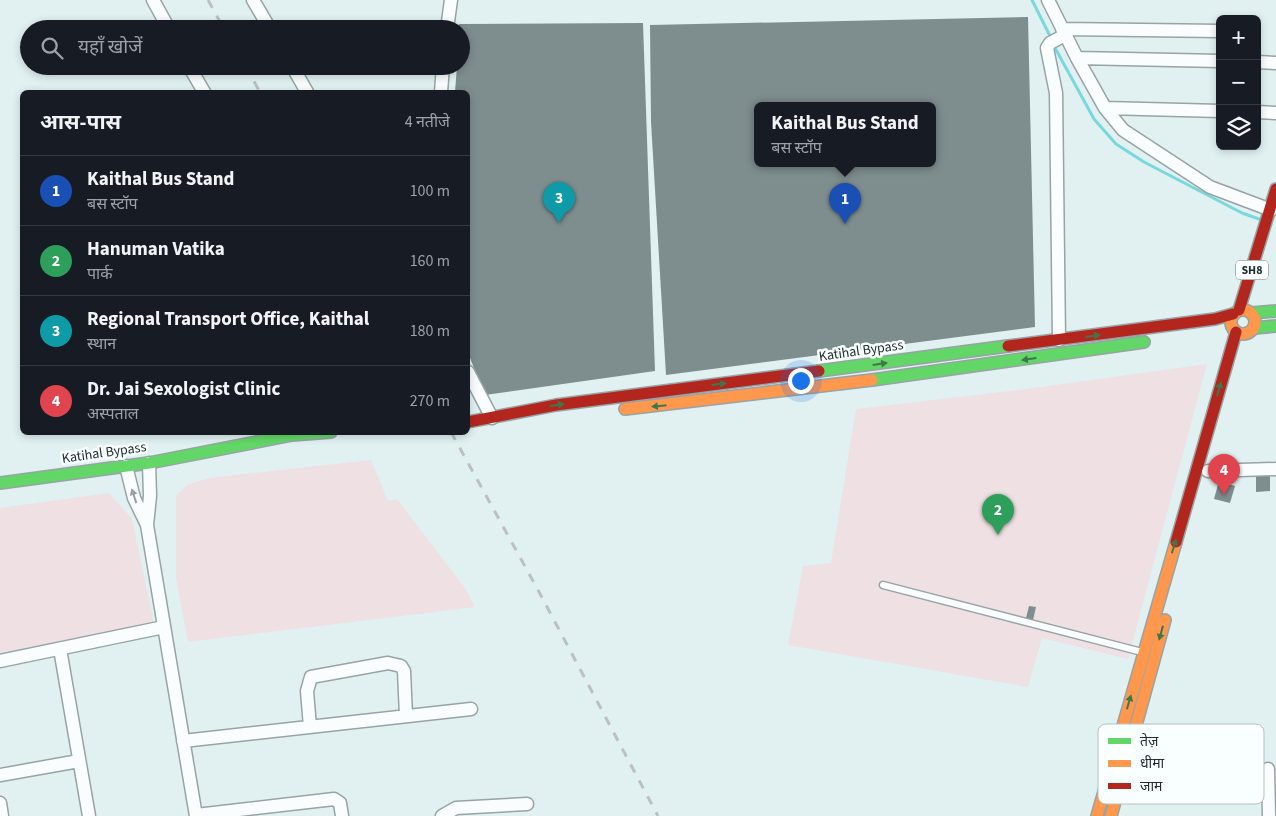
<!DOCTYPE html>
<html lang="hi">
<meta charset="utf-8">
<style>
body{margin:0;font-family:"Source Sans 3","Noto Sans Devanagari",sans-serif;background:#20242c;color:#f1f3f6}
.controls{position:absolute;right:15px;top:15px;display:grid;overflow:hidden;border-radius:8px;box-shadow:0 2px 8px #0003}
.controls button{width:45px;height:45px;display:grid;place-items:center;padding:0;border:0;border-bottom:1px solid #363941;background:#171b24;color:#f1f3f6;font:25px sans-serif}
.you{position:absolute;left:800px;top:380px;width:18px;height:18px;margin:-12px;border:4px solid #fff;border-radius:50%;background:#1a73e8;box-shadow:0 0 0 8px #1a73e833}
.badge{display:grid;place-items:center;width:32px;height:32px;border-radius:50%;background:#647172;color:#fff;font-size:16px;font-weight:700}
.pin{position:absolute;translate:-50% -41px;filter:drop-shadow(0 1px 2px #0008)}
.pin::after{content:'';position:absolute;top:26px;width:18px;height:15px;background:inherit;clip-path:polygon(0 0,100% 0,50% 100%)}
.popup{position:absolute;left:754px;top:102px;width:182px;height:65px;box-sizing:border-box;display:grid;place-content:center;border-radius:8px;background:#171b24;filter:drop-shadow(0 1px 4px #0005);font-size:16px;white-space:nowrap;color:#9ea1a6}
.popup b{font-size:19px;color:#f1f3f6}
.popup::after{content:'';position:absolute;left:50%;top:100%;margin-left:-10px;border:10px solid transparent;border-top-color:#171b24}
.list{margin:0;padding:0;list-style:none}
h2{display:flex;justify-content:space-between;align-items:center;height:65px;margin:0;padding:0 20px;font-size:21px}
h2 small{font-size:16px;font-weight:400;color:#9ea1a6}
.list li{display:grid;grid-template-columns:32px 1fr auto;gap:15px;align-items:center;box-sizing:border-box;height:70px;padding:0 20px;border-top:1px solid #363941}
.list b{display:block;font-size:19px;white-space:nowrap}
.list p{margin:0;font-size:16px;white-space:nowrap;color:#9ea1a6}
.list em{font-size:16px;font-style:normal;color:#9ea1a6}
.icon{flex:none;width:28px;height:28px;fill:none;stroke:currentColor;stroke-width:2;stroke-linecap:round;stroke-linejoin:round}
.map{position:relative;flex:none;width:1276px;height:816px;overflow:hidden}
.search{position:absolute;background:#171b24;box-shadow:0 2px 8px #0003;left:20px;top:20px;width:450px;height:55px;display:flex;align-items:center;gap:12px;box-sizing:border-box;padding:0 18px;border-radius:28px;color:#9ea1a6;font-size:19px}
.panel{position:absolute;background:#171b24;box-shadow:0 2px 8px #0003;left:20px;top:90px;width:450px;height:345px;border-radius:8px}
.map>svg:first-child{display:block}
.green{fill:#eee0e3}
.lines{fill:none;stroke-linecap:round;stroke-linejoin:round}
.stream{stroke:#79d8de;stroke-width:3}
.building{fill:#7e8d8e;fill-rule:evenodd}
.lane-casing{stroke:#97a3a4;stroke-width:9}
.street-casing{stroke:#97a3a4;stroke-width:15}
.fast-casing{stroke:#97a3a4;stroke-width:14}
.slow-casing{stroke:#97a3a4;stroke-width:14}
.jam-casing{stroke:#97a3a4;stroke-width:14}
.lane{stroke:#fafdfd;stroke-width:6}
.street{stroke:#fafdfd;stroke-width:12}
.fast{stroke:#63d668;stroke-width:11}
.slow{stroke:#ff974d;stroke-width:11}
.jam{stroke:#b3261e;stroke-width:11}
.rail{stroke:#bcc0c0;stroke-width:3;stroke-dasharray:9 9;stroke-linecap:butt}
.oneway{fill:#3f7848}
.oneway2{fill:#989f9f}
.labels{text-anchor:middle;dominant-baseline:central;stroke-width:5;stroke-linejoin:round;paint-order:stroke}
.shield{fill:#f9ffff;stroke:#626b6c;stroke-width:1}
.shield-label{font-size:12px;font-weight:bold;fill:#212c2d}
.street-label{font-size:14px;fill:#212c2d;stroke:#f9ffff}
.key{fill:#f9ffff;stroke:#b8c0c0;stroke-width:1}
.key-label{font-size:14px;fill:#212c2d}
</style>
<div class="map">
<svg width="1276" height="816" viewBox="0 0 1276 816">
<rect width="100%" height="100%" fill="#e1f1f2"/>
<!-- green -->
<path class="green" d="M1207,364L1128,659L1042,638L1028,687L788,645L803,566L831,563L856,409L1026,389Z
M371,460L388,501L397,499L465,588L475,607L188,642L176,578V496L187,485L209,478Z
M109,493L132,519L154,622L0,653V508Z"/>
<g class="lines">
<!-- stream -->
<path class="stream" d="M1032,0L1052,40
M1054,46L1094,119L1116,144L1144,162L1242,213L1259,219"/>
</g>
<!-- building -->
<path class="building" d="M1028,17L1035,327L666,375L651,122L650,25ZM758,105H932V163H758Z
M643,23L655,371L485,395L468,353V92H455L457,66H461L459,24Z
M1256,476H1270V491L1256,492Z
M1219,481L1235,486L1230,503L1214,499Z
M1029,606L1036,607L1033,620L1026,618Z"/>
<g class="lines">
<!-- lane casing -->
<g class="lane-casing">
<path id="lane" d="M883,585L1142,652"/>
</g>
<!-- street casing -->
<g class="street-casing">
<path id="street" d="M153,0L169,29
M253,0L270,29
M1048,0L1077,58L1105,108L1123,130L1210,187L1271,210
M447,29L451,0
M1062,29L1220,31
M1077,58L1220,61
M1257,62L1276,63
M189,66L204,92
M292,66L307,92
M441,92L443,66
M1105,108L1220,111
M1257,112L1276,113
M1059,340L1056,93L1047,48L1050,43L1065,35
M468,372L492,418
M149,463L150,496L147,525L196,816
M126,466L134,498L147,525
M1208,471L1276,469
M60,649L89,816
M0,661L164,627
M310,727L307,691L311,677L388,663L401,666L404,671L406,716
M183,741L471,709
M1268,769L1269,816
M0,775L79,761
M0,803L2,816
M196,815L334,799L340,803L342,816
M442,816L456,808L527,804"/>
</g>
<!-- fast casing -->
<g class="fast-casing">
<path id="fast" d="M1252,313L1276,311
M1254,328L1276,326
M819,371L1008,346
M872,380L1144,342
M0,483L149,463L292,435L331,432"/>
</g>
<!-- slow casing -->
<g class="slow-casing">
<path id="slow" d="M1231 322a12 12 0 1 1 24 0a12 12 0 1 1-24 0Z
M625,409L872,380
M1097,816L1176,542
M1111,816L1165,620"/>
</g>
<!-- jam casing -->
<g class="jam-casing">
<path id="jam" d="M1239,310L1276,189
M1008,346L1215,319L1233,314
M468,422L556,405L819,371
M1176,542L1236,332"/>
</g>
<!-- lane -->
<use href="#lane" class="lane"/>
<!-- street -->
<use href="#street" class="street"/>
<!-- fast -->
<use href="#fast" class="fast"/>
<!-- slow -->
<use href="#slow" class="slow"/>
<!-- jam -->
<use href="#jam" class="jam"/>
<!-- rail -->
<path class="rail" d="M208,0L224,29
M245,66L260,92
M451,432L538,590L658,816"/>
</g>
<!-- one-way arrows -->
<defs><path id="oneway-solid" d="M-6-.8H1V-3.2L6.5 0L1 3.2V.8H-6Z" transform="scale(1.25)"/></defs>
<g class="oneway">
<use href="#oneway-solid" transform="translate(1093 336) rotate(-8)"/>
<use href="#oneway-solid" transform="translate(1029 359) rotate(172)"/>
<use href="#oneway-solid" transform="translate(880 364) rotate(-8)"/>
<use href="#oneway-solid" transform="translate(719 384) rotate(-7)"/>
<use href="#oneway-solid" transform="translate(1219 389) rotate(-74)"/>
<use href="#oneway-solid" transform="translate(557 405) rotate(-9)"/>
<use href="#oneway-solid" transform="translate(659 406) rotate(174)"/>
<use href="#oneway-solid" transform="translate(1174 546) rotate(-74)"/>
<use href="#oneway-solid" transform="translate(1161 633) rotate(105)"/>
<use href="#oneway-solid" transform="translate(1129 702) rotate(-74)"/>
</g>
<use class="oneway2" href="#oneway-solid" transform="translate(134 496) rotate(-108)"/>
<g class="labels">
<!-- shield labels -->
<rect class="shield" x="1236" y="260.5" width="32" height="19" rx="4"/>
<g class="shield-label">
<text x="1252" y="270">SH8</text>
</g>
<!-- street labels -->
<g class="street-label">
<text transform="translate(861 351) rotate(-8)">Katihal Bypass</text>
<text transform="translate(104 453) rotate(-8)">Katihal Bypass</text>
</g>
</g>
<!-- legend -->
<rect x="1098" y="724" width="166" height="80" rx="8" class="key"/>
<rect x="1108" y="738" width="23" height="6" fill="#63d668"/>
<rect x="1108" y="760" width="23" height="7" fill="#ff974d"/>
<rect x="1108" y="783" width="23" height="6" fill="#b3261e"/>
<g class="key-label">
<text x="1140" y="746">तेज़</text>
<text x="1140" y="768">धीमा</text>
<text x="1140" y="791">जाम</text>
</g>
</svg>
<div class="controls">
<button>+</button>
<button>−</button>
<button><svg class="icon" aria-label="layers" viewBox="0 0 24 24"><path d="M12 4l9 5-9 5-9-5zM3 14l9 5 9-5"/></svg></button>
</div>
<div class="you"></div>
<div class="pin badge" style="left:845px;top:224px;background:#1a4fb4">1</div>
<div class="popup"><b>Kaithal Bus Stand</b>बस स्टॉप</div>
<div class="pin badge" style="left:998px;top:535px;background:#2e9e5b">2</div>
<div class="pin badge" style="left:559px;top:223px;background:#0f9aa8">3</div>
<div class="pin badge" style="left:1224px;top:495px;background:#e0444e">4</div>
<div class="search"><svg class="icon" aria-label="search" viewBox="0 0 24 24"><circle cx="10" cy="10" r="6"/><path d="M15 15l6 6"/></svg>यहाँ खोजें</div>
<section class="panel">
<h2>आस-पास<small>4 नतीजे</small></h2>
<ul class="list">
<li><span class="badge" style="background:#1a4fb4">1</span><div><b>Kaithal Bus Stand</b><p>बस स्टॉप</p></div><em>100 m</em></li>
<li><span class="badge" style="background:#2e9e5b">2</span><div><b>Hanuman Vatika</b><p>पार्क</p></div><em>160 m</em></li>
<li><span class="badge" style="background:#0f9aa8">3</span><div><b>Regional Transport Office, Kaithal</b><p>स्थान</p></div><em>180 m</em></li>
<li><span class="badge" style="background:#e0444e">4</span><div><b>Dr. Jai Sexologist Clinic</b><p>अस्पताल</p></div><em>270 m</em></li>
</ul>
</section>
</div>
